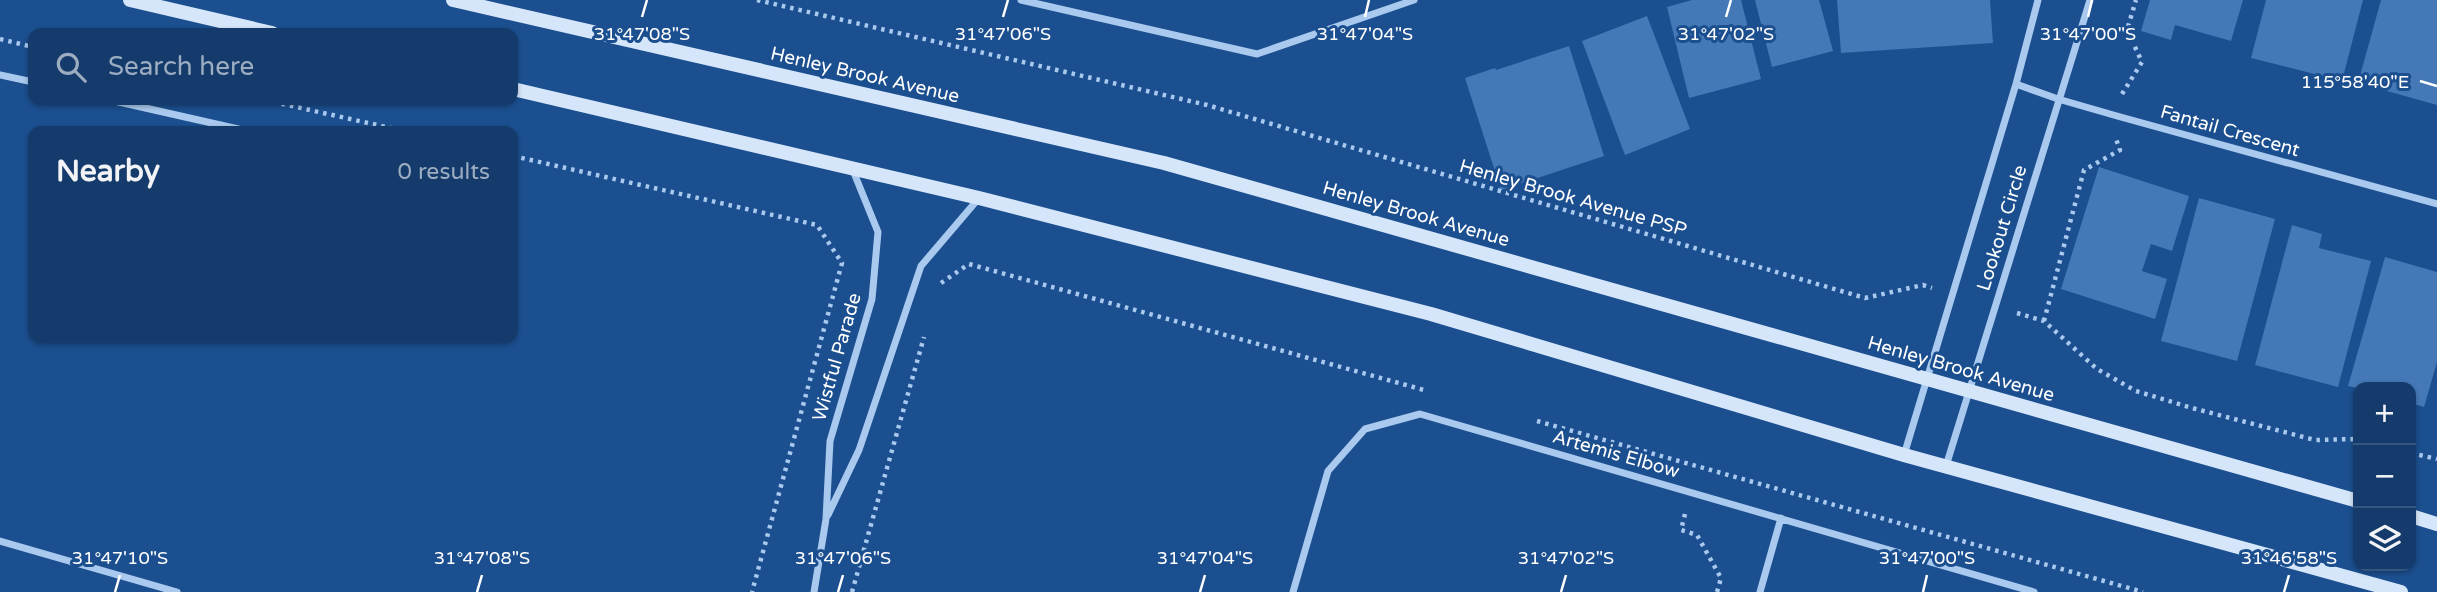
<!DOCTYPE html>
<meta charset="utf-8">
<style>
body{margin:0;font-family:"Varela Round",sans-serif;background:#214673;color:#f1f3f6}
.controls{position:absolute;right:21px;bottom:21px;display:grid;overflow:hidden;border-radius:14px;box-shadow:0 2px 5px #0004}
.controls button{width:63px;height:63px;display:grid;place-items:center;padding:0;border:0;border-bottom:2px solid #33557e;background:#143b6b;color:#f1f3f6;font:35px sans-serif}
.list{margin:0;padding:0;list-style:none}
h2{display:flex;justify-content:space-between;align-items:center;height:91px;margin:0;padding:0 28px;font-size:30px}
h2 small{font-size:23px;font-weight:400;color:#9dadc1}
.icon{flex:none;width:38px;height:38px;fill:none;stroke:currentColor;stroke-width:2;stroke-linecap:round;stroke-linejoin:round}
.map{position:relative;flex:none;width:2437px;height:592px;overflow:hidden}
.search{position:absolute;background:#143b6b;box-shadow:0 2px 5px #0004;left:28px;top:28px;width:490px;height:77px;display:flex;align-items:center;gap:18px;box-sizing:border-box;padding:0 24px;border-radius:14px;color:#9dadc1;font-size:26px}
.panel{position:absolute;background:#143b6b;box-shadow:0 2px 5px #0004;left:28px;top:126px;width:490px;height:217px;border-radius:14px}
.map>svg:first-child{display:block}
.building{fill:#4478b7}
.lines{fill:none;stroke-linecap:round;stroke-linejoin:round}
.path{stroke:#a9c9ee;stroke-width:4.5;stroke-dasharray:3.5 5;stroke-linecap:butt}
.minor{stroke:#a9c9ee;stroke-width:7}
.secondary{stroke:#d6e6fa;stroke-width:14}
.ticks{fill:none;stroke:#fff;stroke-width:2.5}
.labels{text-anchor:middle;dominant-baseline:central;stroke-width:6;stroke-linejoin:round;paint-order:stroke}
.street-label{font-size:19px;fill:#fff;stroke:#1b4f8f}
.ticks-label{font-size:18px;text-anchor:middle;fill:#fff;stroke:#1b4f8f;stroke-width:6;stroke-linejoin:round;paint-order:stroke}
</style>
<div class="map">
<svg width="2437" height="592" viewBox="0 0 2437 592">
<rect width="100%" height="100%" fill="#1b4f8f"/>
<!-- building -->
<path class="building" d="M1692,0H1741L1761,79L1689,98L1667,7Z
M1755,0H1819L1833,51L1772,67Z
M1837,0H1990L1993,43L1841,53Z
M2150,0H2243L2231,41L2175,25L2171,40L2141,31Z
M2266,0H2363L2342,81L2251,58Z
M2381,0H2437V105L2358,83Z
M1647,16L1690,129L1625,155L1582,41Z
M1569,46L1604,156L1501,190L1465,78L1495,68L1496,70Z
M2099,167L2189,196L2172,251L2151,244L2142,271L2167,279L2155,319L2061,289Z
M2199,198L2275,219L2237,361L2161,341Z
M2292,225L2322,234L2319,248L2371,261L2338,387L2255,365Z
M2385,257L2437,272V362L2424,407L2411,403V387L2358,388L2348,386Z"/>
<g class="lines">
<!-- path -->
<path class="path" d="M757,0L1207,105L1865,298L1923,285L1932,288
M0,39L33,47
M2122,94L2142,62L2127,30L2136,0
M265,100L404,131
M513,156L817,225L842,263L752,592
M941,283L969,264L1424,390
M2017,313L2044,321L2097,369L2136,391L2192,408L2315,440L2358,439
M2044,321L2084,170L2120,150L2116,139
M1537,421L2143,592
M2411,453L2437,459
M1685,514L1681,530L1697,535L1721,578L1717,592
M852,592L924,337"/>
<!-- minor -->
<path class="minor" d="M1021,0L1257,54L1414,0
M0,75L33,82
M2016,84L2058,99L2117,116L2437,204
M110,100L247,131
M1904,455L2016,84L2038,0
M1946,466L2090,0
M828,515L859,450L921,266L979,198
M0,541L177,592
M814,592L826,519L830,441L872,299L878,232L852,168
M1293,592L1328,471L1365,429L1420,414L2034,592
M1760,592L1781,518"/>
<!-- secondary -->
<path class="secondary" d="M130,0L272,33
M453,0L1164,163L2358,501
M513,89L979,198L1431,314L1904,455L2401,592
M2411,516L2437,524"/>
</g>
<!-- ticks -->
<path class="ticks" d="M642,17L647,0M1003,17L1008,0M1365,17L1369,0M1726,17L1731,0M2088,17L2092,0M2420,81L2437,86M115,592L120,575M477,592L482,575M838,592L843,575M1200,592L1205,575M1561,592L1566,575M1923,592L1927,575M2284,592L2289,575"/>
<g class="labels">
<!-- street labels -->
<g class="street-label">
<text transform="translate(865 75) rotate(13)">Henley Brook Avenue</text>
<text transform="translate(2230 131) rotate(16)">Fantail Crescent</text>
<text transform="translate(1573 198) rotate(16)">Henley Brook Avenue PSP</text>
<text transform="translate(1416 214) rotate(16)">Henley Brook Avenue</text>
<text transform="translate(2002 228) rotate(-73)">Lookout Circle</text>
<text transform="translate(837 357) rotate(-74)">Wistful Parade</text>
<text transform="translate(1961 369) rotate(16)">Henley Brook Avenue</text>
<text transform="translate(1616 454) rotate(16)">Artemis Elbow</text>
</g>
</g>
<g class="ticks-label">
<text x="642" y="40">31°47'08"S</text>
<text x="1003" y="40">31°47'06"S</text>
<text x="1365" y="40">31°47'04"S</text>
<text x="1726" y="40">31°47'02"S</text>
<text x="2088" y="40">31°47'00"S</text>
<text x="2355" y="88">115°58'40"E</text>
<text x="843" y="564">31°47'06"S</text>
<text x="1566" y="564">31°47'02"S</text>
<text x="120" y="564">31°47'10"S</text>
<text x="482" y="564">31°47'08"S</text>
<text x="1205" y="564">31°47'04"S</text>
<text x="1927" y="564">31°47'00"S</text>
<text x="2289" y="564">31°46'58"S</text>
</g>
</svg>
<div class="controls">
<button>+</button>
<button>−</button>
<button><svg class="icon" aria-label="layers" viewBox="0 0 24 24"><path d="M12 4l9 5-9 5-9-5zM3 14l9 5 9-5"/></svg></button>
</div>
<div class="search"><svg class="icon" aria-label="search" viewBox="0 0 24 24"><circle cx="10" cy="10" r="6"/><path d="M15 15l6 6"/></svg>Search here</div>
<section class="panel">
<h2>Nearby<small>0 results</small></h2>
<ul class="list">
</ul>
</section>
</div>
